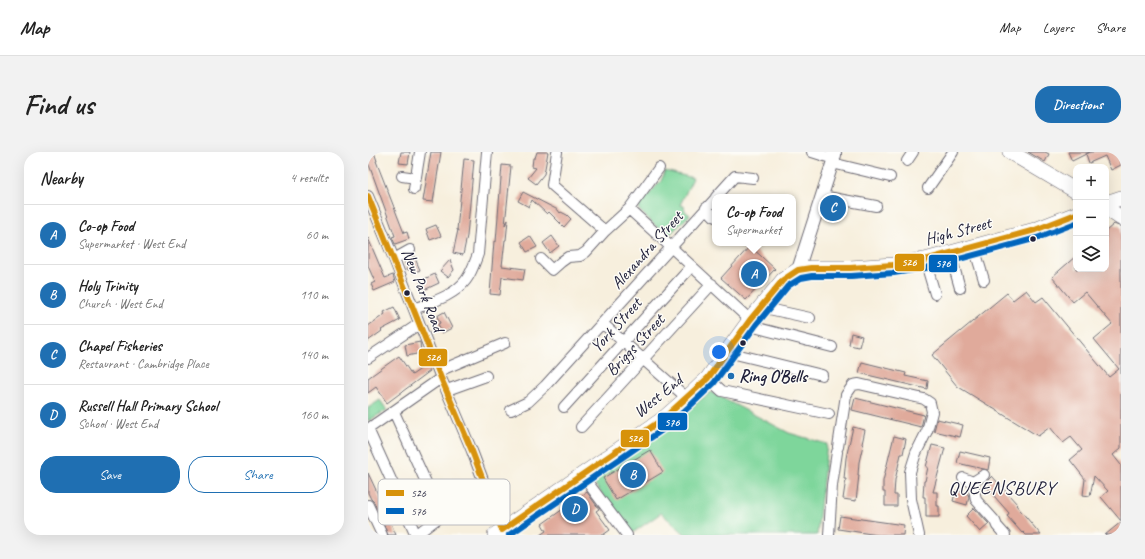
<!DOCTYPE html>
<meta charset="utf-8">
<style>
body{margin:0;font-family:Caveat,sans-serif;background:#f2f2f2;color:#222}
.controls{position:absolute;right:12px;top:12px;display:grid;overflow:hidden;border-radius:8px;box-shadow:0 4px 16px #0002}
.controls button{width:36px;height:36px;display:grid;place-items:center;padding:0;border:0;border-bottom:1px solid #e0e0e0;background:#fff;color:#222;font:20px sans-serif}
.you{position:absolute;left:351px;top:200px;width:14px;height:14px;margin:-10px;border:3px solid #fff;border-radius:50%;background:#1a73e8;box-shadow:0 0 0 6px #1a73e833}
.badge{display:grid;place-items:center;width:26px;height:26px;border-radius:50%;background:#1f6fb2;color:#fff;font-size:13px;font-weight:700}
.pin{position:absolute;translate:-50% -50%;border:2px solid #fff;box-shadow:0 1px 4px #0006}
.popup{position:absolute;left:344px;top:42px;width:84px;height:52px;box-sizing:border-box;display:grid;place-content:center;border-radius:8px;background:#fff;filter:drop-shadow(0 1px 3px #0005);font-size:13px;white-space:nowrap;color:#767676}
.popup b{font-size:15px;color:#222}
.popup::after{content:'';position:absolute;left:50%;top:100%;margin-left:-8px;border:8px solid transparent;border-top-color:#fff}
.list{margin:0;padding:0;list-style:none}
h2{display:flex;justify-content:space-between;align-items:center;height:52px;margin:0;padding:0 16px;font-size:17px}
h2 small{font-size:13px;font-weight:400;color:#767676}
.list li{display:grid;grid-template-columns:26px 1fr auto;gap:12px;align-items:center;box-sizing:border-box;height:60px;padding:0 16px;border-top:1px solid #e0e0e0}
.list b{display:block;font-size:15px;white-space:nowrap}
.list p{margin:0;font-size:13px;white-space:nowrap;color:#767676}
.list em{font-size:13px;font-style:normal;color:#767676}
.actions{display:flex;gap:8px;padding:12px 16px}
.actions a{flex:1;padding:9px 0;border:1px solid #1f6fb2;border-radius:16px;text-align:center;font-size:14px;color:#1f6fb2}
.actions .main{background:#1f6fb2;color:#fff}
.icon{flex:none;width:22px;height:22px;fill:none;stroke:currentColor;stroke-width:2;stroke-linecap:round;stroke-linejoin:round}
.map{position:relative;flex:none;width:753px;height:383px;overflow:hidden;border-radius:16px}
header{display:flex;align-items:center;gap:24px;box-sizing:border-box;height:56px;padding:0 20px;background:#fff;border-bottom:1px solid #e0e0e0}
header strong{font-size:19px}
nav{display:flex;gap:22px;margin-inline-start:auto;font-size:14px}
.intro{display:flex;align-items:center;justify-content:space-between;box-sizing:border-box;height:96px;padding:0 24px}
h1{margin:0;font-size:28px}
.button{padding:10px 18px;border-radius:16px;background:#1f6fb2;color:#fff;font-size:14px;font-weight:700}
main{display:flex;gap:24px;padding:0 24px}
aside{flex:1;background:#fff;border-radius:16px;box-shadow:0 4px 16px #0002}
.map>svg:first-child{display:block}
.green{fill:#7ed69b;stroke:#507c6b}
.building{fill:#e0aa9b}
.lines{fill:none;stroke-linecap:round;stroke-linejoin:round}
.minor-casing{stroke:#6d6a74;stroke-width:12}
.tertiary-casing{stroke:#6d6a74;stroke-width:14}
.primary-casing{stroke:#6d6a74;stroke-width:16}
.minor{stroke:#fff;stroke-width:10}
.tertiary{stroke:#fff;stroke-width:12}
.primary{stroke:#fff;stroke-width:15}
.bus-1-casing{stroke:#fdfcf7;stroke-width:9}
.bus-2-casing{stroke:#fdfcf7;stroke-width:9}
.bus-1{stroke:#d79209;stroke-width:6}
.bus-2{stroke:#0065bd;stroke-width:6}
.bus-dot{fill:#22223b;stroke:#fdfcf7;stroke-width:1.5}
.poi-dot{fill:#1f6fb2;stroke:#fdfcf7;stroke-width:1.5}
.labels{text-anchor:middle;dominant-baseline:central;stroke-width:3;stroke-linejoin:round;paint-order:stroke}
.street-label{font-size:17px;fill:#22223b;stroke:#fdfcf7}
.poi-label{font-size:17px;font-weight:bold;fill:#22223b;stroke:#fdfcf7;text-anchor:start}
.quarter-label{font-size:19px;letter-spacing:1px;fill:#22223b;stroke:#fdfcf7}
.key{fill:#fdfcf7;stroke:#bbbbbf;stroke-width:1}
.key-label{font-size:11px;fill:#22223b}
.line-badge{stroke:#fdfcf7;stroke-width:1.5}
.badge-label{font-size:11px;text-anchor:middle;font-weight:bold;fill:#fff}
</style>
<header>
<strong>Map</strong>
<nav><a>Map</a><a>Layers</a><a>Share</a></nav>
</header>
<div class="intro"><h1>Find us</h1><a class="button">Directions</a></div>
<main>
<aside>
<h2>Nearby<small>4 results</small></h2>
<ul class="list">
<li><span class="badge">A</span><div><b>Co-op Food</b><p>Supermarket · West End</p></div><em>60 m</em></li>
<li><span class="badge">B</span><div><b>Holy Trinity</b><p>Church · West End</p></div><em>110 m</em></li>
<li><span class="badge">C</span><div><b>Chapel Fisheries</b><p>Restaurant · Cambridge Place</p></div><em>140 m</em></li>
<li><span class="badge">D</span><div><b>Russell Hall Primary School</b><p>School · West End</p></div><em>160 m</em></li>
</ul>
<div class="actions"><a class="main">Save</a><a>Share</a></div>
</aside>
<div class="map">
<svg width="753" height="383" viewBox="0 0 753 383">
<rect width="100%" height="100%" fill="#fdfcf7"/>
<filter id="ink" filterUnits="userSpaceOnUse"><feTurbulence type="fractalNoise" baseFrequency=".025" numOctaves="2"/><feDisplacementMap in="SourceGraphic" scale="8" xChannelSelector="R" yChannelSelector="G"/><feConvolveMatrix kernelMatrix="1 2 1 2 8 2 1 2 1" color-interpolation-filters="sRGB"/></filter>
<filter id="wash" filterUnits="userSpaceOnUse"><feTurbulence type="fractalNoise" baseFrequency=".012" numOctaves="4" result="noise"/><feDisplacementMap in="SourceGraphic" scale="16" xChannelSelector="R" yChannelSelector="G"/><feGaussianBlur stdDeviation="0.9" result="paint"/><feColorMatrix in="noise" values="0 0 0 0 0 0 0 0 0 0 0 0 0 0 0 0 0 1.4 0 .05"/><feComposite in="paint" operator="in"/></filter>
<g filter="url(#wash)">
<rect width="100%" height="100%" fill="#f7efdd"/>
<!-- green -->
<path class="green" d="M297,19L325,26L312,53L316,54L317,59L322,63L301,83L296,82L271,58V53L293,29Z
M343,240L421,281L459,292L449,383H318L293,361L263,382L223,327Z
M12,248L19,258L0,269V256Z"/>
<g id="blocks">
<!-- building -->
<path class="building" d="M0,0H6L9,9H8L36,81L39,80L41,87L27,92L24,85L27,84L0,10Z
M33,0H42L40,12L31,11Z
M63,0H73L65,50L55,49Z
M169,0H180L176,22L168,32L160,26L168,16L164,15L165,6H167Z
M660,0H677L681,2L677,10Z
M700,0H722L704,9Z
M723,0H753V13L743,18L737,4L721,11L718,2Z
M96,7L106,8L99,84L95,103L85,101L90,78H89Z
M134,13L143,14L137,73L140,68L138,88H137L134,114L157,117L155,128L134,125L132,143L122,142L126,89L128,90Z
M155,40L190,58L192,61L193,60L199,63L203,67L196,75L181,60L179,62L164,48L161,55L150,49Z
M746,72L753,75V296L745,303L753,313V369L733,345L740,339L726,324L722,344L715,343L717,327L702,308L714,298L703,285L695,291L682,275L670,284L589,234L564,203L639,141L645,148L658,138L668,150L675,145L741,225L751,217L726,187L744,172L717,140L705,150L684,125L708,104V117H738V79Z
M68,73L73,84L62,88L58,77Z
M162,84L169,95L159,100L153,90Z
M184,84L191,94L182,101L175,91Z
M0,86L17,126L25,123L27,130L6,139L3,132L7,130L0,114Z
M382,94L407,117L378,148L353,126Z
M46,104L52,118L45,121L44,117L40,118L36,109Z
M82,108L86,118L80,125L72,119Z
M67,122L71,131L56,138L52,129Z
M26,155L32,168L13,178L14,179L0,189V174L17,162L16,160Z
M76,160L84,176L74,181L70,172L72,171L69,164Z
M483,181L494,184L491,195L481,193Z
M52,190L53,201L39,204L37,193Z
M31,204L44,223L58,213L62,219L19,251L8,235L0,241V226Z
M494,210L538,221L537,224L560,229L559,237L491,221Z
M487,246L556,263L553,275L484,258Z
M569,267L595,273L592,285L566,279Z
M485,275L497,278L494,292L495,293L491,310L490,323H491L488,349L475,347L478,327H476L478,306Z
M526,284L538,287L535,302H533L527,328L526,343H529V354H517V340H515V329Z
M564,293L577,296L565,340H569V354H571V365H558V351H557V345H555L556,329H557L560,315H558Z
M282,298L295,320L248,348L235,326Z
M592,299L622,306L620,318L589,311Z
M0,321L16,355L28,383H20L6,350L3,347L0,341Z
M624,324L649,352L648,353L673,383H658L655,380L654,381L639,364L641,361L626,344L627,343L616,332Z
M588,338L600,342L601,345L599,353L585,349Z
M219,340L231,357L228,359L242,378L235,383H172L178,379L174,372Z
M606,356L621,372L612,380L598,364Z
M472,364L536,373L535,383H510L470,377Z
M753,370V383H737Z"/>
</g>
</g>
<g filter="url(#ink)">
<use href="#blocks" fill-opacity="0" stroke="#6d6a74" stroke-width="1"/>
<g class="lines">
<!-- minor casing -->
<g class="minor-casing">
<path id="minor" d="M189,0L184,33L237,79
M444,0L466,7
M539,9L545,0
M464,11L522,25
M34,24L48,26
M560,36L585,0
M46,37L52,0
M0,44L26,107L73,226L104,299L134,378
M454,44L508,54
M348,45L367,24L385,26
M338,56L347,65
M261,57L303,95L382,168
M606,95L616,128
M582,101L592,136
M26,107L42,98
M173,107L184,118L193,110L200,105L212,104L218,100L237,79L261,57L291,16
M557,108L567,142
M392,155L442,166
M46,157C64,150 86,144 98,128C104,120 107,110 110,102L119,0
M234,171L319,246
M378,173L464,195
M359,200L454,223
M0,206L51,172
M71,219L137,191
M340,226L354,239L461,262
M79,238L118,224
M196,255L324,114
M143,258L160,250L177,234L347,47
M26,260L72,361L70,366L48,383
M213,275L344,132
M470,295L478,243L485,233L491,232L556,247L562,251L564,260L559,279L548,301L542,320L543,347L551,383
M214,323L259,383
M616,323L605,330L608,348L627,369L629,374L637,383
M595,326L605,330
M0,353L14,383
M48,383L0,277L73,226
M461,383L464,333L469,300"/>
</g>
<!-- tertiary casing -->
<g class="tertiary-casing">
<path id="tertiary" d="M430,118L467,3V0"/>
</g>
<!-- primary casing -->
<g class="primary-casing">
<path id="primary" d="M642,0L708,39
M738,51L753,46
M738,56L753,66
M127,383L295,267L319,246L340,226L382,168L415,128L430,118L443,116H482L525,113L557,108L667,78L708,62"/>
</g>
<!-- minor -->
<use href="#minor" class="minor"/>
<!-- tertiary -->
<use href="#tertiary" class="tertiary"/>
<!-- primary -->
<use href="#primary" class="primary"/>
<!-- bus-1 casing -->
<g class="bus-1-casing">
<path id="bus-1" d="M0,44L73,226L104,299L134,378L295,267L340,226L382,168L415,128L430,118L443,116H482L525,113L557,108L667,78L708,62"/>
</g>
<!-- bus-2 casing -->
<g class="bus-2-casing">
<path id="bus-2" d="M141,383L300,274L324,252L346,231L388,173L420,134L433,126L444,124H483L526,121L558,116L669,86L708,71"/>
</g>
<!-- bus-1 -->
<use href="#bus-1" class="bus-1"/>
<!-- bus-2 -->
<use href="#bus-2" class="bus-2"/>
</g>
</g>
<!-- markers -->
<g class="bus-dot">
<circle cx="665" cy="87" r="3.5"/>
<circle cx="39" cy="141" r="3.5"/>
<circle cx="375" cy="191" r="3.5"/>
</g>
<circle class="poi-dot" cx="363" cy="224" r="4"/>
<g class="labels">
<!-- street labels -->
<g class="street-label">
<text transform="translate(590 79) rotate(-15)">High Street</text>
<text transform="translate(279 98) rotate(-48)">Alexandra Street</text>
<text transform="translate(55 138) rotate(68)">New Park Road</text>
<text transform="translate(248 173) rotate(-48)">York Street</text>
<text transform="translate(267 193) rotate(-47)">Briggs Street</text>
<text transform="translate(290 244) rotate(-39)">West End</text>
</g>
<!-- poi labels -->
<g class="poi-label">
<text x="371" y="224">Ring O'Bells</text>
</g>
<!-- quarter labels -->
<g class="quarter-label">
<text x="634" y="336">QUEENSBURY</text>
</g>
</g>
<!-- legend -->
<rect x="10" y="327" width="132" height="46" rx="6" class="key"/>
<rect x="18" y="338" width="18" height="6" fill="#d79209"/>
<rect x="18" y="356" width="18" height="6" fill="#0065bd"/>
<g class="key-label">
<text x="43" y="345">526</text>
<text x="43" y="363">576</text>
</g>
<g class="line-badge">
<rect x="526" y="101" width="31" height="19" rx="4" fill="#d79209"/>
<rect x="560" y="102" width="30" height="19" rx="4" fill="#0065bd"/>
<rect x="50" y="196" width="30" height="19" rx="4" fill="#d79209"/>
<rect x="289" y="260" width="31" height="19" rx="4" fill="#0065bd"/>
<rect x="252" y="277" width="30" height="19" rx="4" fill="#d79209"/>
</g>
<g class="badge-label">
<text x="541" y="114">526</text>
<text x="575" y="115">576</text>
<text x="65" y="209">526</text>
<text x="304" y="274">576</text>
<text x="267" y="290">526</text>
</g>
</svg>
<div class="controls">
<button>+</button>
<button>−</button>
<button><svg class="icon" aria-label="layers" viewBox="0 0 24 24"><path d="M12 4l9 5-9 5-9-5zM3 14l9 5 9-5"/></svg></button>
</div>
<div class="you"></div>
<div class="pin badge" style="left:386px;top:122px">A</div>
<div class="popup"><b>Co-op Food</b>Supermarket</div>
<div class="pin badge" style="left:265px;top:323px">B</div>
<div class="pin badge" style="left:465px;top:56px">C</div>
<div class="pin badge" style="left:207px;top:357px">D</div>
</div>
</main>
